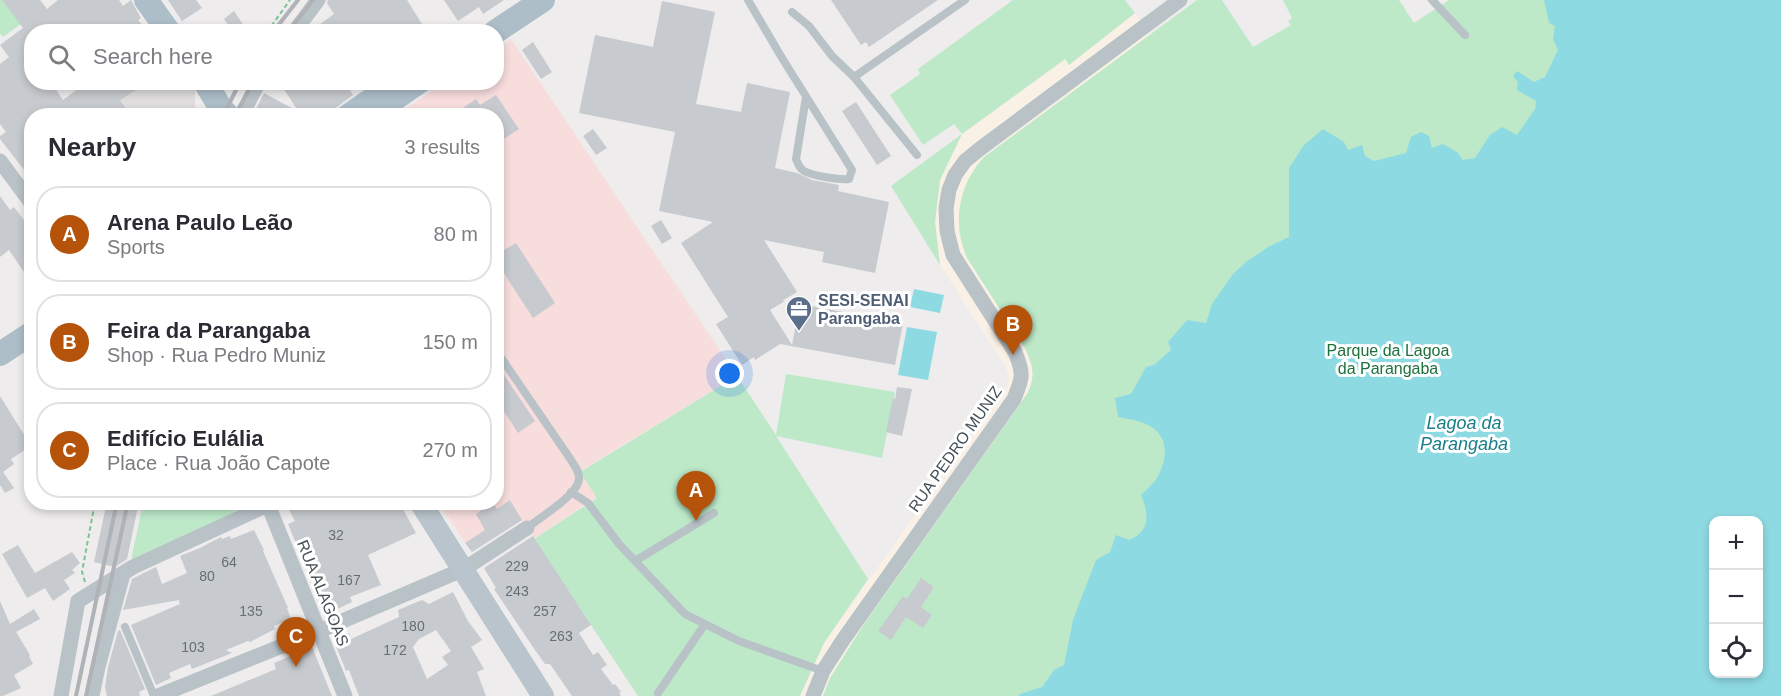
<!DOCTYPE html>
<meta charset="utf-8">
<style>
body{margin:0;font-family:Helvetica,sans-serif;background:#f7f7f7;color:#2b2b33}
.controls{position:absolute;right:18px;bottom:18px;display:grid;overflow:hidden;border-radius:12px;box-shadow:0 3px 9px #0003}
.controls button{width:54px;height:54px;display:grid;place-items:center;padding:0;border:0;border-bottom:2px solid #e1e1e2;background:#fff;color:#2b2b33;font:30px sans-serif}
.you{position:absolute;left:730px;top:374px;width:21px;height:21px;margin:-15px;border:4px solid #fff;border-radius:50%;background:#1a73e8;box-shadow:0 0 0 9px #1a73e833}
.badge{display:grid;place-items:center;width:39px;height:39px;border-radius:50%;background:#b45309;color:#fff;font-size:20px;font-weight:700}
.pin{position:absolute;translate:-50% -50px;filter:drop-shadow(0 2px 3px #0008)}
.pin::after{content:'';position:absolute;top:32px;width:21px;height:18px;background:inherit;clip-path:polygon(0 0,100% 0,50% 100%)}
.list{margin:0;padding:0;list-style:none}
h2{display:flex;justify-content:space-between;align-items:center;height:78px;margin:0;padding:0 24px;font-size:26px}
h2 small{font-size:20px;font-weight:400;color:#7c7c81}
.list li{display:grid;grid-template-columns:39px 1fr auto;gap:18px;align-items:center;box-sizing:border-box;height:96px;margin:0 12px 12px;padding:0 12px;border:2px solid #e1e1e2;border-radius:24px}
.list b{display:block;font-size:22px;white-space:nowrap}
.list p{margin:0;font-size:20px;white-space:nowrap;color:#7c7c81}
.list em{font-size:20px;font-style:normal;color:#7c7c81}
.icon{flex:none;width:33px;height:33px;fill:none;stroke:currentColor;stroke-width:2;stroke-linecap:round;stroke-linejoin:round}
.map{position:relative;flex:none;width:1781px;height:696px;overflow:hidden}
.search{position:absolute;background:#fff;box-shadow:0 3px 9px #0003;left:24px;top:24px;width:480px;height:66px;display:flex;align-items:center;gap:15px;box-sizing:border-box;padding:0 21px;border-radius:24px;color:#7c7c81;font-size:22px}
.panel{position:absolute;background:#fff;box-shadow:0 3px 9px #0003;left:24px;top:108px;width:480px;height:402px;border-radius:24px}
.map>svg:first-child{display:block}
.commercial{fill:#f9f1e5}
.education{fill:#dfdddd}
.medical{fill:#f8dddd}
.green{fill:#bde9c9;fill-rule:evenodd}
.water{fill:#8edae3;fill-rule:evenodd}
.building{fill:#c7cace;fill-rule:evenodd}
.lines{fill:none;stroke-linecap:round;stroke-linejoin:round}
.path{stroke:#78c496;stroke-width:2;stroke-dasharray:4.5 3;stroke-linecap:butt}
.lane{stroke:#b8c2c7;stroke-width:8}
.street{stroke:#b8c2c7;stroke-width:15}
.secondary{stroke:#b9c4cc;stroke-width:22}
.primary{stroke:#adbec9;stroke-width:24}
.rail{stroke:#afb2b6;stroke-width:4}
.labels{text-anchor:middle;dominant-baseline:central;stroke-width:6;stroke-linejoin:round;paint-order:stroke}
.number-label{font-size:14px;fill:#666f75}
.service-label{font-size:16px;font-weight:bold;fill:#4e5e75;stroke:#fff;text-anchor:start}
.park-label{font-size:16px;fill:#1e713f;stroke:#fff}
.street-label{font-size:16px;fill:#465157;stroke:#fff}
.water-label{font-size:18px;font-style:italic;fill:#177f8a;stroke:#fff}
</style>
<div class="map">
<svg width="1781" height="696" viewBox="0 0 1781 696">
<rect width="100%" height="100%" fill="#eeecec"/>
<!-- commercial -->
<path class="commercial" d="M1135,13L1151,34L1041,115L984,157L976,166L959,211V234L967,258L1025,348L1032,363L1033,376L1031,386L1027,394L830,678L823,696H800L824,643L1007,386L1009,376L1005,366L940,265L935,222L940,180L962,134L1066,59L1070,64Z"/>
<!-- education -->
<path class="education" d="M103,83H192L195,88V115L62,116Z"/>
<!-- medical -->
<path class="medical" d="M511,39L737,376L580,471L597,497L534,539L516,513L466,544L439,503L496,502V116H394L445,83L496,82L497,49Z"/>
<!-- green -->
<path class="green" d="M0,0H11L26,20L3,37L0,33Z
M1013,0H1125L1135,13L1069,65L1065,59L962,134L940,180L935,222L940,265L891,186L962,134L954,124L923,145L890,95L920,74L918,69Z
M1197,0H1222L1253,47L1291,25L1288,21L1292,18L1283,0H1399L1414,23L1449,0H1781V696H823L830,678L864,624L1027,394C1036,376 1033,366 1025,348L967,258C952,224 958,185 984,157ZM1714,520H1758V674H1714Z
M786,374L895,392L882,458L776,436L868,579L824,643L800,696H638L534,539L597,498L580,472L737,376L776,435Z
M143,503H251L130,565Z"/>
<!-- water -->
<path class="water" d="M1544,0H1781V696H1019L1020,694L1042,687L1054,670L1064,665L1073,620L1096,560L1110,552L1116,535L1129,540C1151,531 1149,514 1141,495C1146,490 1151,486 1155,481C1168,461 1171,435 1146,424C1138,420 1127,419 1118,417L1115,398L1131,394L1146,367L1154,365L1171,350L1168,342L1187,320L1206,323L1212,304L1233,274L1246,262L1268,247L1289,237V168L1304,145L1323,129L1344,142L1348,150L1362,145L1365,156L1374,161L1406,153L1411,137L1421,132L1429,136L1432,148L1443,144L1457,152L1463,160L1475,158L1490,135L1502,127L1517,135L1535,109L1536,101L1517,90L1518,82L1513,76L1517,71L1534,82L1545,77L1558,50L1553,39L1555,26L1549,23ZM1758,520V674H1714V520Z
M914,289L944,295L940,313L910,307Z
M907,327L937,332L928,380L898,375Z"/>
<!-- building -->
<path class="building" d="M2,0H40L47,9L58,0H119L123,6L131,0L141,18L138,20L143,26L135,32H32V82H51L63,100L87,82H130L136,90L120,100L131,116H32V180L0,139V136L6,132L0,124V64L9,57L0,45L23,28Z
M168,0H196L202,8L182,21Z
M328,0H407L427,32H309L334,14L327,3Z
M444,0H504L483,14L479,7L458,21Z
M831,0H938L869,47L866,42L861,45Z
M662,1L715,12L696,104L741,112L747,83L790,92L775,168L797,173L812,180L839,185L838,191L889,202L875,273L822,262L824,252L764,240L797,292L782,301H785L770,310L792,345L800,304L903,323L895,365L780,344L755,360L754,357L742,365L716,324L728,317L681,243L713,222L659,211L675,132L579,113L595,35L653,47Z
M234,11L244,26L237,32H233L224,19Z
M533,42L552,72L541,79L522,50Z
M279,82H344L353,95L325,116H270L256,109L264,93L299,112Z
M496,95L519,129L496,144V116H451L476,99L480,105Z
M856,102L891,156L877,165L842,111Z
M593,129L607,148L596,155L583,136Z
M0,196L10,210L14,207L27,224L32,223V284L9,250L0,257Z
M661,220L672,238L662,244L651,226Z
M516,243L555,303L533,318L496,261V255Z
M496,363L535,421L518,433L496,399Z
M897,387L912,389L902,436L886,432L893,398L895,399Z
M0,396L31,446L11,459L14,464L3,472L14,488L5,493L0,485Z
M510,500L522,520L472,552L465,543L485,530L476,514L492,502L497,509Z
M107,502H139L127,559L115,567L94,562Z
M306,502H399L416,533L368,555L381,585L350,597L352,602L331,612L310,564L305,565L288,524L295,521L289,510Z
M254,530L264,550L263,551L288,608H287L291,619L274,626L275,629L250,642L248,641L226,650L232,653L192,669L190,664L169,673L171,678L156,685L131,625L180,604L179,600L123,610L132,579L156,567L162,584L187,573L180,556L200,548L221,537L222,539L230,536L231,539Z
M533,536L591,625L579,633L593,655L598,652L607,665L601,669L613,685L615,684L621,692L619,693L621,696H572L550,664H545L535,650L494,589L496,588L484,568Z
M18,545L35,573L72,552L80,563L72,570L75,573L64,580L70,589L53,601L45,588L27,598L2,554Z
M921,578L934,587L921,607L932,615L923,628L906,617L891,640L878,631L903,596L907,599Z
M453,592L468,621L482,640L471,647L484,669L477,672L486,696H359L349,670L346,671L334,641L349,633L351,639L399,617L398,610L422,600L429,604ZM436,630L451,651L442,657L448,665L427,679L413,647L419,639Z
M0,601L10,624L34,609L40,619L16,632L30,655L29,656L33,664L14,675L21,688L3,696H0Z
M120,630L145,689L139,692L140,696H107L105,687L108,667L118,631Z
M312,647L332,696H211L276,669L274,663Z"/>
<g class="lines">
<!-- path -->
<path class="path" d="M267,32L290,0
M85,582L82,572L95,502"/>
<!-- lane -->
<path class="lane" d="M748,0L782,58L852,170L849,179C838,180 814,176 804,171C799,168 798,164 796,159L806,97
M1432,0L1465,35
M792,12L809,26L832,56L854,77L965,0
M854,77L917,155
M502,359L569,457C573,464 580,471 579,479C578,495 539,518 527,528
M571,492L588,503L619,544L685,614L739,641L823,671
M635,561L714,513
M125,627L154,696
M658,693L705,624"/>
<!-- street -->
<path class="street" d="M294,32L318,0
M241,116L259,82
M0,161L32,204
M267,502L345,696
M61,696L78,601L133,567L274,502
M92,696L98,667L123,574
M158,696L319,631L464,569L527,528
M813,696L823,671L843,640L1014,399C1023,377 1024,374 1015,352L953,255L947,231L946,208L949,190L955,175L965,161L981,148L1180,0"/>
<!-- secondary -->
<path class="secondary" d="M420,502L543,696"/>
<!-- primary -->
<path class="primary" d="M146,0L169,32
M495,32L543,0
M205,82L220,107L228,116
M348,116L380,94
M370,116L419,82
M0,354L32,333"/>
<!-- rail -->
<path class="rail" d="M273,32L298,0
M288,32L313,0
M223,116L240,82
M235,116L253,82
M76,696L117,502
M86,696L128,502"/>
</g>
<!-- icons -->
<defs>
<g id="office-pin" transform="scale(1.35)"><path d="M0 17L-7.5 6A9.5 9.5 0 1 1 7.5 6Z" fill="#5c6f8a" stroke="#fff"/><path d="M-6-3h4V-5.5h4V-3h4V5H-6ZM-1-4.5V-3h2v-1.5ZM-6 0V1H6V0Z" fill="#fff"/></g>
</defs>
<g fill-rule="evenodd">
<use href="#office-pin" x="799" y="309"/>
</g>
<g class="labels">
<!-- number labels -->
<g class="number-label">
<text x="336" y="535">32</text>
<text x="229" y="562">64</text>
<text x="517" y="566">229</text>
<text x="207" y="576">80</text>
<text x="349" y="580">167</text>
<text x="517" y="591">243</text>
<text x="251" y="611">135</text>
<text x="545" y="611">257</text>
<text x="413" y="626">180</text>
<text x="561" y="636">263</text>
<text x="193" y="647">103</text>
<text x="395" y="650">172</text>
</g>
<!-- service labels -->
<g class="service-label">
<text x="818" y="300">SESI-SENAI<tspan x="818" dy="18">Parangaba</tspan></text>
</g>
<!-- park labels -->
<g class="park-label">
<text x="1388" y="350">Parque da Lagoa<tspan x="1388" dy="18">da Parangaba</tspan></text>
</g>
<!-- street labels -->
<g class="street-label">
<text transform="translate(955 449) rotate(-55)">RUA PEDRO MUNIZ</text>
<text transform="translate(323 593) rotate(68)">RUA ALAGOAS</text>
</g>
<!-- water labels -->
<g class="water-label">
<text x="1464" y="423">Lagoa da<tspan x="1464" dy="21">Parangaba</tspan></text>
</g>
</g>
</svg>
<div class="controls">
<button>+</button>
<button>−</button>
<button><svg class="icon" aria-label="locate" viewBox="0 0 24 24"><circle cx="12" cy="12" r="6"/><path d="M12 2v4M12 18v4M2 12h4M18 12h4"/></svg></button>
</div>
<div class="you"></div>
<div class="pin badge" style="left:696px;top:521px">A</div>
<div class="pin badge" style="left:1013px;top:355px">B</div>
<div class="pin badge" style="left:296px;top:667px">C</div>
<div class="search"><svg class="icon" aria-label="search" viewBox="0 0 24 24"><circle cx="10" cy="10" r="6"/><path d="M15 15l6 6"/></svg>Search here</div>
<section class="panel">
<h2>Nearby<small>3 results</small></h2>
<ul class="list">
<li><span class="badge">A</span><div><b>Arena Paulo Leão</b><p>Sports</p></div><em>80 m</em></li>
<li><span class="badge">B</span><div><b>Feira da Parangaba</b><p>Shop · Rua Pedro Muniz</p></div><em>150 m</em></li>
<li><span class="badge">C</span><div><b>Edifício Eulália</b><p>Place · Rua João Capote</p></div><em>270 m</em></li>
</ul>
</section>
</div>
